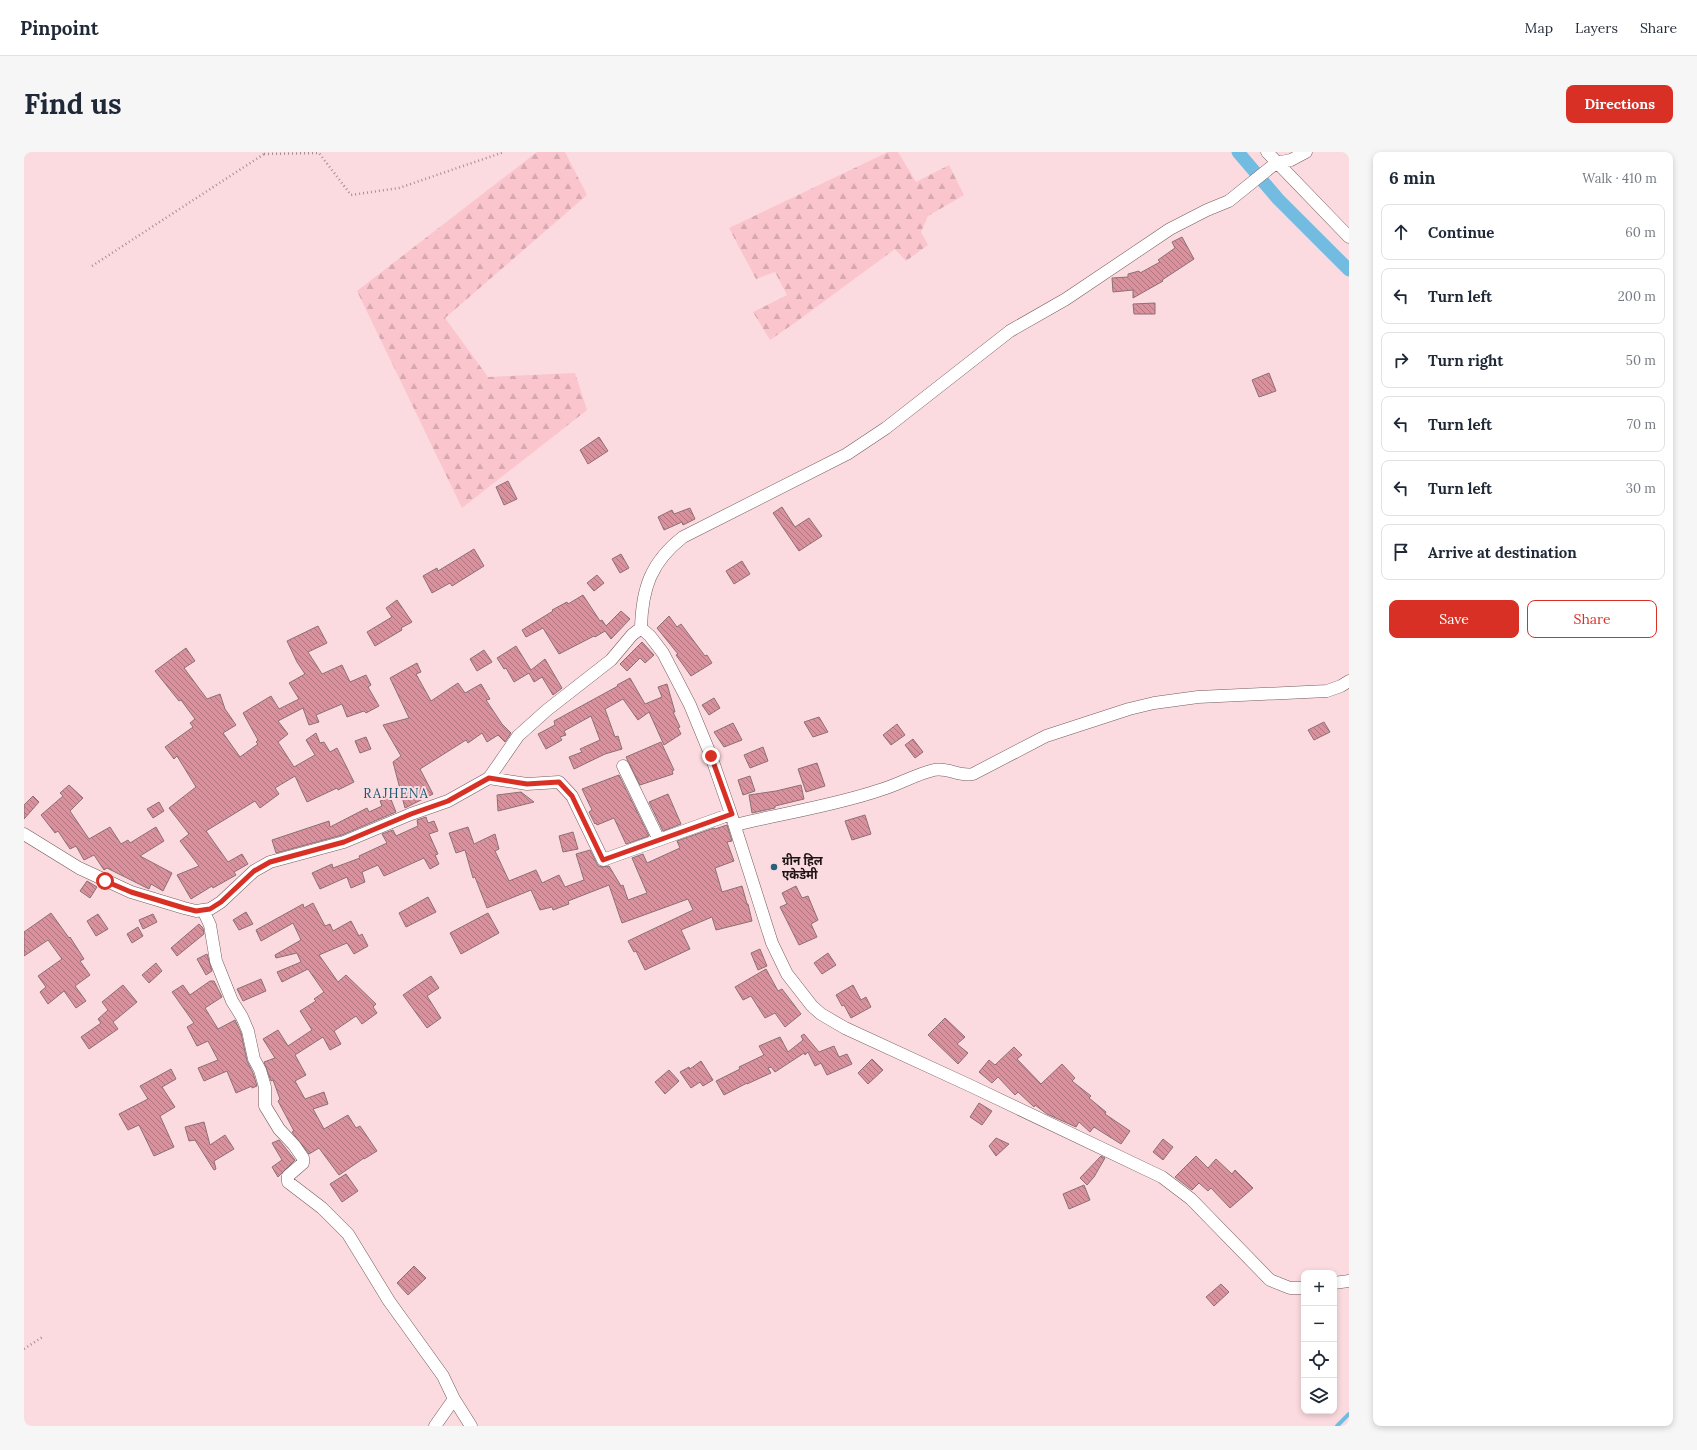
<!DOCTYPE html>
<meta charset="utf-8">
<style>
body{margin:0;font-family:Lora,"Noto Sans Devanagari",serif;background:#f6f6f7;color:#1f2937}
.controls{position:absolute;right:12px;bottom:12px;display:grid;overflow:hidden;border-radius:8px;box-shadow:0 2px 6px #0003}
.controls button{width:36px;height:36px;display:grid;place-items:center;padding:0;border:0;border-bottom:1px solid #e0e1e3;background:#fff;color:#1f2937;font:20px sans-serif}
.stop{position:absolute;width:12px;height:12px;margin:-9px;border:3px solid #d93025;border-radius:50%;background:#fff}
.stop.end{background:#d93025;border-color:#fff;box-shadow:0 1px 4px #0008}
.list{margin:0;padding:0;list-style:none}
h2{display:flex;justify-content:space-between;align-items:center;height:52px;margin:0;padding:0 16px;font-size:17px}
h2 small{font-size:13px;font-weight:400;color:#747a83}
.list li{display:grid;grid-template-columns:26px 1fr auto;gap:12px;align-items:center;box-sizing:border-box;height:56px;margin:0 8px 8px;padding:0 8px;border:1px solid #e0e1e3;border-radius:8px}
.list b{display:block;font-size:15px;white-space:nowrap}
.list em{font-size:13px;font-style:normal;color:#747a83}
.actions{display:flex;gap:8px;padding:12px 16px}
.actions a{flex:1;padding:9px 0;border:1px solid #d93025;border-radius:8px;text-align:center;font-size:14px;color:#d93025}
.actions .main{background:#d93025;color:#fff}
.icon{flex:none;width:22px;height:22px;fill:none;stroke:currentColor;stroke-width:2;stroke-linecap:round;stroke-linejoin:round}
.map{position:relative;flex:none;width:1325px;height:1274px;overflow:hidden;border-radius:8px}
header{display:flex;align-items:center;gap:24px;box-sizing:border-box;height:56px;padding:0 20px;background:#fff;border-bottom:1px solid #e0e1e3}
header strong{font-size:19px}
nav{display:flex;gap:22px;margin-inline-start:auto;font-size:14px}
.intro{display:flex;align-items:center;justify-content:space-between;box-sizing:border-box;height:96px;padding:0 24px}
h1{margin:0;font-size:28px}
.button{padding:10px 18px;border-radius:8px;background:#d93025;color:#fff;font-size:14px;font-weight:700}
main{display:flex;gap:24px;padding:0 24px}
aside{flex:1;background:#fff;border-radius:8px;box-shadow:0 2px 6px #0003}
.map>svg:first-child{display:block}
.forest{fill:url(#forest-firs)}
.lines{fill:none;stroke-linecap:round;stroke-linejoin:round}
.stream{stroke:#71bce0;stroke-width:4}
.canal{stroke:#71bce0;stroke-width:13}
.building{fill:url(#building-back-hatch);stroke:#8c7074}
.minor-casing{stroke:#765b5f;stroke-width:13}
.path{stroke:#a68e91;stroke-width:2.5;stroke-dasharray:1 3;stroke-linecap:butt}
.minor{stroke:#fff;stroke-width:12}
.route{stroke:#d93025;stroke-width:5}
.poi-dot{fill:#28617a;stroke:#fbdbdf;stroke-width:1.5}
.labels{text-anchor:middle;dominant-baseline:central;stroke-width:4;stroke-linejoin:round;paint-order:stroke}
.poi-label{font-size:12px;font-weight:bold;fill:#1e1315;stroke:#fbdbdf;text-anchor:start}
.neighbourhood-label{font-size:13px;letter-spacing:1px;fill:#125975;stroke:#fbdbdf}
</style>
<header>
<strong>Pinpoint</strong>
<nav><a>Map</a><a>Layers</a><a>Share</a></nav>
</header>
<div class="intro"><h1>Find us</h1><a class="button">Directions</a></div>
<main>
<div class="map">
<svg width="1325" height="1274" viewBox="0 0 1325 1274">
<defs>
<pattern id="forest-firs" width="22" height="20" patternUnits="userSpaceOnUse"><rect width="22" height="20" fill="#fbc5cd"/><path d="M5 1l3.5 6h-7zM16 11l3.5 6h-7z" fill="#d7a8af"/></pattern>
<pattern id="building-back-hatch" width="6" height="6" patternUnits="userSpaceOnUse"><rect width="6" height="6" fill="#db919d"/><path d="M-1 5l2 2M0 0l6 6M5-1l2 2" fill="none" stroke="#b1757f"/></pattern>
</defs>
<rect width="100%" height="100%" fill="#fbdbdf"/>
<!-- forest -->
<path class="forest" d="M513,0H541L563,43L421,166L464,225L551,221L563,258L438,356L333,139Z
M864,0H874L892,30L925,13L940,43L904,64L897,80L904,93L882,109L871,97L772,170L746,188L729,160L763,143L751,120L732,127L705,76Z"/>
<g class="lines">
<!-- stream -->
<path class="stream" d="M1313,1274L1325,1262"/>
<!-- canal -->
<path class="canal" d="M1214,0L1254,47L1325,118"/>
</g>
<!-- building -->
<path class="building" d="M1158,85L1170,107L1138,128L1139,129L1109,146V138L1089,140L1088,126L1104,125V122L1115,119L1116,121L1136,110L1134,108L1151,96L1148,90Z
M1131,151V162H1110L1109,152Z
M1245,221L1252,239L1235,245L1228,228Z
M575,285L584,299L564,312L556,298Z
M484,329L493,347L480,353L472,335Z
M758,355L771,375L785,366L798,384L775,399L749,361Z
M666,356L671,367L659,373L658,370L640,378L634,365L648,358L650,362Z
M450,397L460,414L428,434L426,431L408,441L399,424L413,416L414,419Z
M597,402L605,416L596,421L588,407Z
M718,409L726,422L710,432L702,419Z
M573,423L580,431L570,439L563,431Z
M559,443L576,469L578,468L582,474L597,459L606,467L587,487L581,479L571,485L570,484L535,502L519,476L502,485L498,478L529,459L528,458L543,450L544,452Z
M373,448L388,470L377,476L378,478L351,494L343,480L368,465L362,456Z
M645,464L653,475L657,472L681,504L683,503L688,511L667,524L652,503L654,502L633,476Z
M294,474L303,491L284,500L298,522L318,513L326,530L342,523L347,533L344,535L355,554L342,561L340,559L323,565L318,552L292,563L295,570L285,573L279,556L254,569L264,582L254,590L270,615L291,603L282,588L292,581L296,591L300,590L306,600L313,596L330,630L314,638L313,636L283,650L271,624L251,636L255,642L236,656L231,649L182,679L204,710L218,702L224,712L210,720L212,723L189,736L188,734L167,747L153,723L175,714L156,689L165,682L145,656L172,635L153,604L150,607L141,595L169,575L166,571L171,567L157,548L155,549L131,519L162,496L171,509L160,516L183,547L196,542L201,557L212,573L199,581L216,605L234,592L232,590L234,588L219,561L247,544L255,557L275,547L265,531L281,522L273,510L263,489Z
M618,490L630,503L621,511L616,506L603,519L596,512Z
M492,494L507,518L521,507L538,536L529,543L518,525L510,530L505,521L490,530L482,516L480,517L473,506Z
M460,498L468,510L453,519L446,507Z
M393,511L397,520L392,522L407,549L434,531L441,541L457,532L466,547L462,548L478,572L487,581L481,590L474,583L463,590L458,581L444,591L442,588L396,617L409,642L381,656L369,610L377,604L359,573L385,566L366,526Z
M606,526L621,552L638,545L634,535L643,532L651,560H649L656,575L654,576L657,582L640,593L625,560L614,568L599,547L581,557L591,585L594,584L598,597L581,602L550,617L545,605L558,600L556,597L576,588L567,564L540,579L542,583L536,585L538,588L522,597L514,582L531,573L530,569L594,534L593,533Z
M690,546L696,556L685,563L678,553Z
M795,565L804,580L789,585L780,570Z
M1300,570L1306,580L1290,588L1284,578Z
M709,571L718,588L700,595L690,580Z
M873,572L881,583L867,593L859,583Z
M342,585L347,597L336,601L331,589Z
M889,587L899,600L891,606L881,593Z
M637,590L650,618L648,619L649,622L616,633L602,605Z
M739,595L744,609L726,616L720,603Z
M793,611L801,634L782,640L774,617Z
M595,623L625,684L602,692L590,666L573,673L572,671L571,672L565,660L568,658L558,637Z
M726,624L731,639L719,643L714,628Z
M45,633L59,646L46,659L65,687L86,675L97,692L104,688L106,691L132,675L140,689L116,704L148,721L139,739L127,732L125,737L83,716L80,718L70,703L60,708L52,694L46,697L34,679L31,681L17,663L39,644L36,641Z
M777,633L780,647L751,654V656L728,661L725,643L752,639Z
M497,640L510,650L474,659L473,643Z
M644,642L657,672L639,679L625,650Z
M9,644L15,650L0,667V653Z
M366,645L372,660L318,683L252,701L248,688L305,669L306,675L343,656L345,660L358,654L356,649Z
M135,650L140,659L129,666L123,657Z
M841,663L847,682L828,688L821,669Z
M402,665L404,671L410,669L414,679L405,682L414,702L411,703L415,712L406,717L400,706L360,724L354,713L338,720L341,730L327,736L323,725L296,737L288,721L308,712L309,716L336,706L335,704L363,691L358,682L369,678L372,684L394,674L393,668Z
M703,673L708,689L703,690L710,709L691,716L698,740L718,734L723,752H724L728,769L692,778L688,765L657,778L666,797L621,818L612,799L610,800L604,789L669,758L664,747L598,771L585,733L544,749L545,752L529,758L528,755L516,758L507,738L463,756L451,725L449,726L441,698L432,701L425,681L444,675L450,692L471,682L475,697L471,699L485,729L512,718L518,731L535,723L541,735L560,728L552,702L566,698L574,714L578,715L585,714L597,734L599,733L604,748L623,741L608,706L619,702L623,711L656,696L653,689L690,676L691,677Z
M549,680L554,697L539,700L535,684Z
M63,729L73,735L66,746L56,739Z
M772,734L778,746L784,744L794,768L787,772L793,785L775,793L756,755L763,752L758,741Z
M404,745L412,760L382,775L375,761Z
M289,751L301,774L306,772L309,779L327,769L335,784L338,782L344,794L330,802L323,791L295,803L314,830L322,823L352,852L349,855L353,861L338,872L332,864L310,879L317,892L306,898L299,885L271,903L282,923L271,929L281,947L300,940L304,952L289,957L300,977L324,963L332,976L336,974L353,999L340,1007V1006L315,1023L295,996L285,1002L268,980L270,979L254,949L256,947L249,928L247,929L240,910L251,906L239,887L254,878L264,894L288,878L276,859L292,849L290,847L300,840L284,817L258,830L253,820L277,810L273,801L252,806L251,803L277,788L269,771L237,789L232,778L279,752L280,756Z
M222,760L229,772L215,778L209,768Z
M27,761L45,786L46,785L60,807L56,809L66,823L51,834L62,849L52,856L40,839L24,852L16,840L22,835L14,824L38,807L24,788L0,804V780Z
M464,761L475,781L437,802L426,781Z
M74,762L84,777L72,784L63,769Z
M129,762L133,770L119,777L115,768Z
M175,772L179,776L180,782L153,804L147,796Z
M114,775L119,784L108,791L103,782Z
M736,797L743,814L734,818L727,801Z
M804,801L812,813L798,822L790,811Z
M183,802L188,819L182,823L173,807Z
M132,811L138,819L125,831L118,823Z
M742,817L754,839L758,837L777,862L761,875L751,861L741,866L727,844L719,848L711,835Z
M407,824L415,836L403,844L417,866L403,876L379,843Z
M237,827L242,839L219,849L213,837Z
M186,829H190L198,845L181,856L194,877L211,868L217,881L223,909L229,921L233,934L228,936V934L212,941L203,919L180,929L174,916L194,908L184,889L173,894L163,875L170,871L148,840L159,833L166,843Z
M99,833L113,850L89,870L94,877L65,897L57,885L77,871L74,867L84,858L78,850Z
M829,833L837,848L842,845L847,855L827,866L820,853L818,854L812,843Z
M921,866L941,885L933,892L944,901L934,912L904,883Z
M780,882L795,900L810,894L815,905L823,902L828,912L803,923L797,911L791,914L784,900L781,903L780,901L751,920L747,915L744,916L747,921L723,932V931L700,943L692,929L716,917L715,915L740,903L735,894L756,885L764,900L779,888L777,884Z
M990,895L998,903L993,907L1017,932L1038,912L1051,926L1048,929L1067,944L1065,946L1082,960L1081,962L1106,979L1097,992L1070,975L1066,980L1055,970L1052,975L1023,962L1011,953L1010,955L994,940L991,943L974,925L968,931L955,920L965,908L971,913Z
M848,907L859,918L844,932L834,921Z
M677,909L689,928L679,934L676,930L667,936L656,920L665,915L666,917Z
M147,917L152,927L138,935L151,955L136,964L150,995L130,1004L115,973L104,978L95,962L124,947L116,934Z
M645,918L655,929L641,942L631,930Z
M955,951L968,959L958,973L946,965Z
M180,970L186,993L201,983L210,997L190,1009L192,1017L190,1018L171,988L165,989L161,975Z
M972,986L985,992L972,1004L965,994Z
M1139,987L1149,995L1139,1008L1129,1000Z
M255,988L271,1008L254,1025L248,1015L258,1008L248,991Z
M1077,1004L1081,1006L1070,1025L1063,1033L1056,1026Z
M1172,1004L1184,1016L1192,1007L1208,1022L1211,1018L1229,1036L1206,1056L1187,1036L1184,1039L1175,1031L1168,1038L1151,1025Z
M322,1022L334,1039L318,1050L306,1032Z
M1060,1033L1066,1048L1045,1057L1039,1042Z
M390,1114L402,1126L384,1143L373,1131Z
M1197,1132L1205,1140L1190,1154L1182,1145Z"/>
<g class="lines">
<!-- minor casing -->
<g class="minor-casing">
<path id="minor" d="M1243,0L1325,85
M599,614L635,688
M465,626L503,632L535,630L548,644L579,708L707,662
M711,673C759,661 809,654 856,638C874,633 892,622 910,618C924,615 935,625 949,622L1022,584L1105,557L1130,551L1174,545L1303,539L1317,534L1325,529
M0,682L55,716L107,740L160,756L172,759L186,757L197,750L230,719L246,710L320,690L387,662L424,649L465,626L494,584L523,558L587,508L608,483L617,476
M179,758L186,773L192,809L208,849L218,865L224,879L230,907L236,918L241,935V954L255,977L270,993L279,1006V1011L264,1024V1030L298,1056L324,1082L365,1149L419,1224L430,1247L447,1274
M1310,1131L1325,1129
M1280,1136H1266L1246,1128L1167,1047L1138,1025L947,934L821,876L797,862L788,854L763,822L748,791L707,662L687,604L666,553L639,501L626,484L617,476C618,436 627,410 659,385L823,302L862,276L986,179L1042,147L1146,77L1183,58L1205,49L1252,11L1267,8L1282,0
M411,1274L430,1247"/>
</g>
<!-- path -->
<path class="path" d="M240,2L295,1L327,43L375,36L480,0
M68,114L240,2V0
M0,1197L20,1184"/>
<!-- minor -->
<use href="#minor" class="minor"/>
</g>
<g class="lines">
<!-- route -->
<path class="route" d="M81,729L107,740L160,756L172,759L186,757L197,750L230,719L246,710L320,690L387,662L424,649L465,626L503,632L535,630L548,644L579,708L708,662L687,604"/>
</g>
<!-- markers -->
<circle class="poi-dot" cx="750" cy="715" r="4"/>
<g class="labels">
<!-- poi labels -->
<g class="poi-label">
<text x="758" y="708">ग्रीन हिल<tspan x="758" dy="14">एकेडेमी</tspan></text>
</g>
<!-- neighbourhood labels -->
<g class="neighbourhood-label">
<text x="372" y="641">RAJHENA</text>
</g>
</g>
</svg>
<div class="controls">
<button>+</button>
<button>−</button>
<button><svg class="icon" aria-label="locate" viewBox="0 0 24 24"><circle cx="12" cy="12" r="6"/><path d="M12 2v4M12 18v4M2 12h4M18 12h4"/></svg></button>
<button><svg class="icon" aria-label="layers" viewBox="0 0 24 24"><path d="M12 4l9 5-9 5-9-5zM3 14l9 5 9-5"/></svg></button>
</div>
<div class="stop" style="left:81px;top:729px"></div>
<div class="stop end" style="left:687px;top:604px"></div>
</div>
<aside>
<h2>6 min<small>Walk · 410 m</small></h2>
<ul class="list">
<li><svg class="icon" aria-label="ahead" viewBox="0 0 24 24"><path d="M12 20V5M6 11l6-6 6 6"/></svg><div><b>Continue</b></div><em>60 m</em></li>
<li><svg class="icon" aria-label="left" viewBox="0 0 24 24"><path d="M17 20v-9H6M10 6l-5 5 5 5"/></svg><div><b>Turn left</b></div><em>200 m</em></li>
<li><svg class="icon" aria-label="right" viewBox="0 0 24 24"><path d="M7 20v-9h11M14 6l5 5-5 5"/></svg><div><b>Turn right</b></div><em>50 m</em></li>
<li><svg class="icon" aria-label="left" viewBox="0 0 24 24"><path d="M17 20v-9H6M10 6l-5 5 5 5"/></svg><div><b>Turn left</b></div><em>70 m</em></li>
<li><svg class="icon" aria-label="left" viewBox="0 0 24 24"><path d="M17 20v-9H6M10 6l-5 5 5 5"/></svg><div><b>Turn left</b></div><em>30 m</em></li>
<li><svg class="icon" aria-label="arrive" viewBox="0 0 24 24"><path d="M6 21V4h12l-3 4 3 4H6"/></svg><div><b>Arrive at destination</b></div></li>
</ul>
<div class="actions"><a class="main">Save</a><a>Share</a></div>
</aside>
</main>
